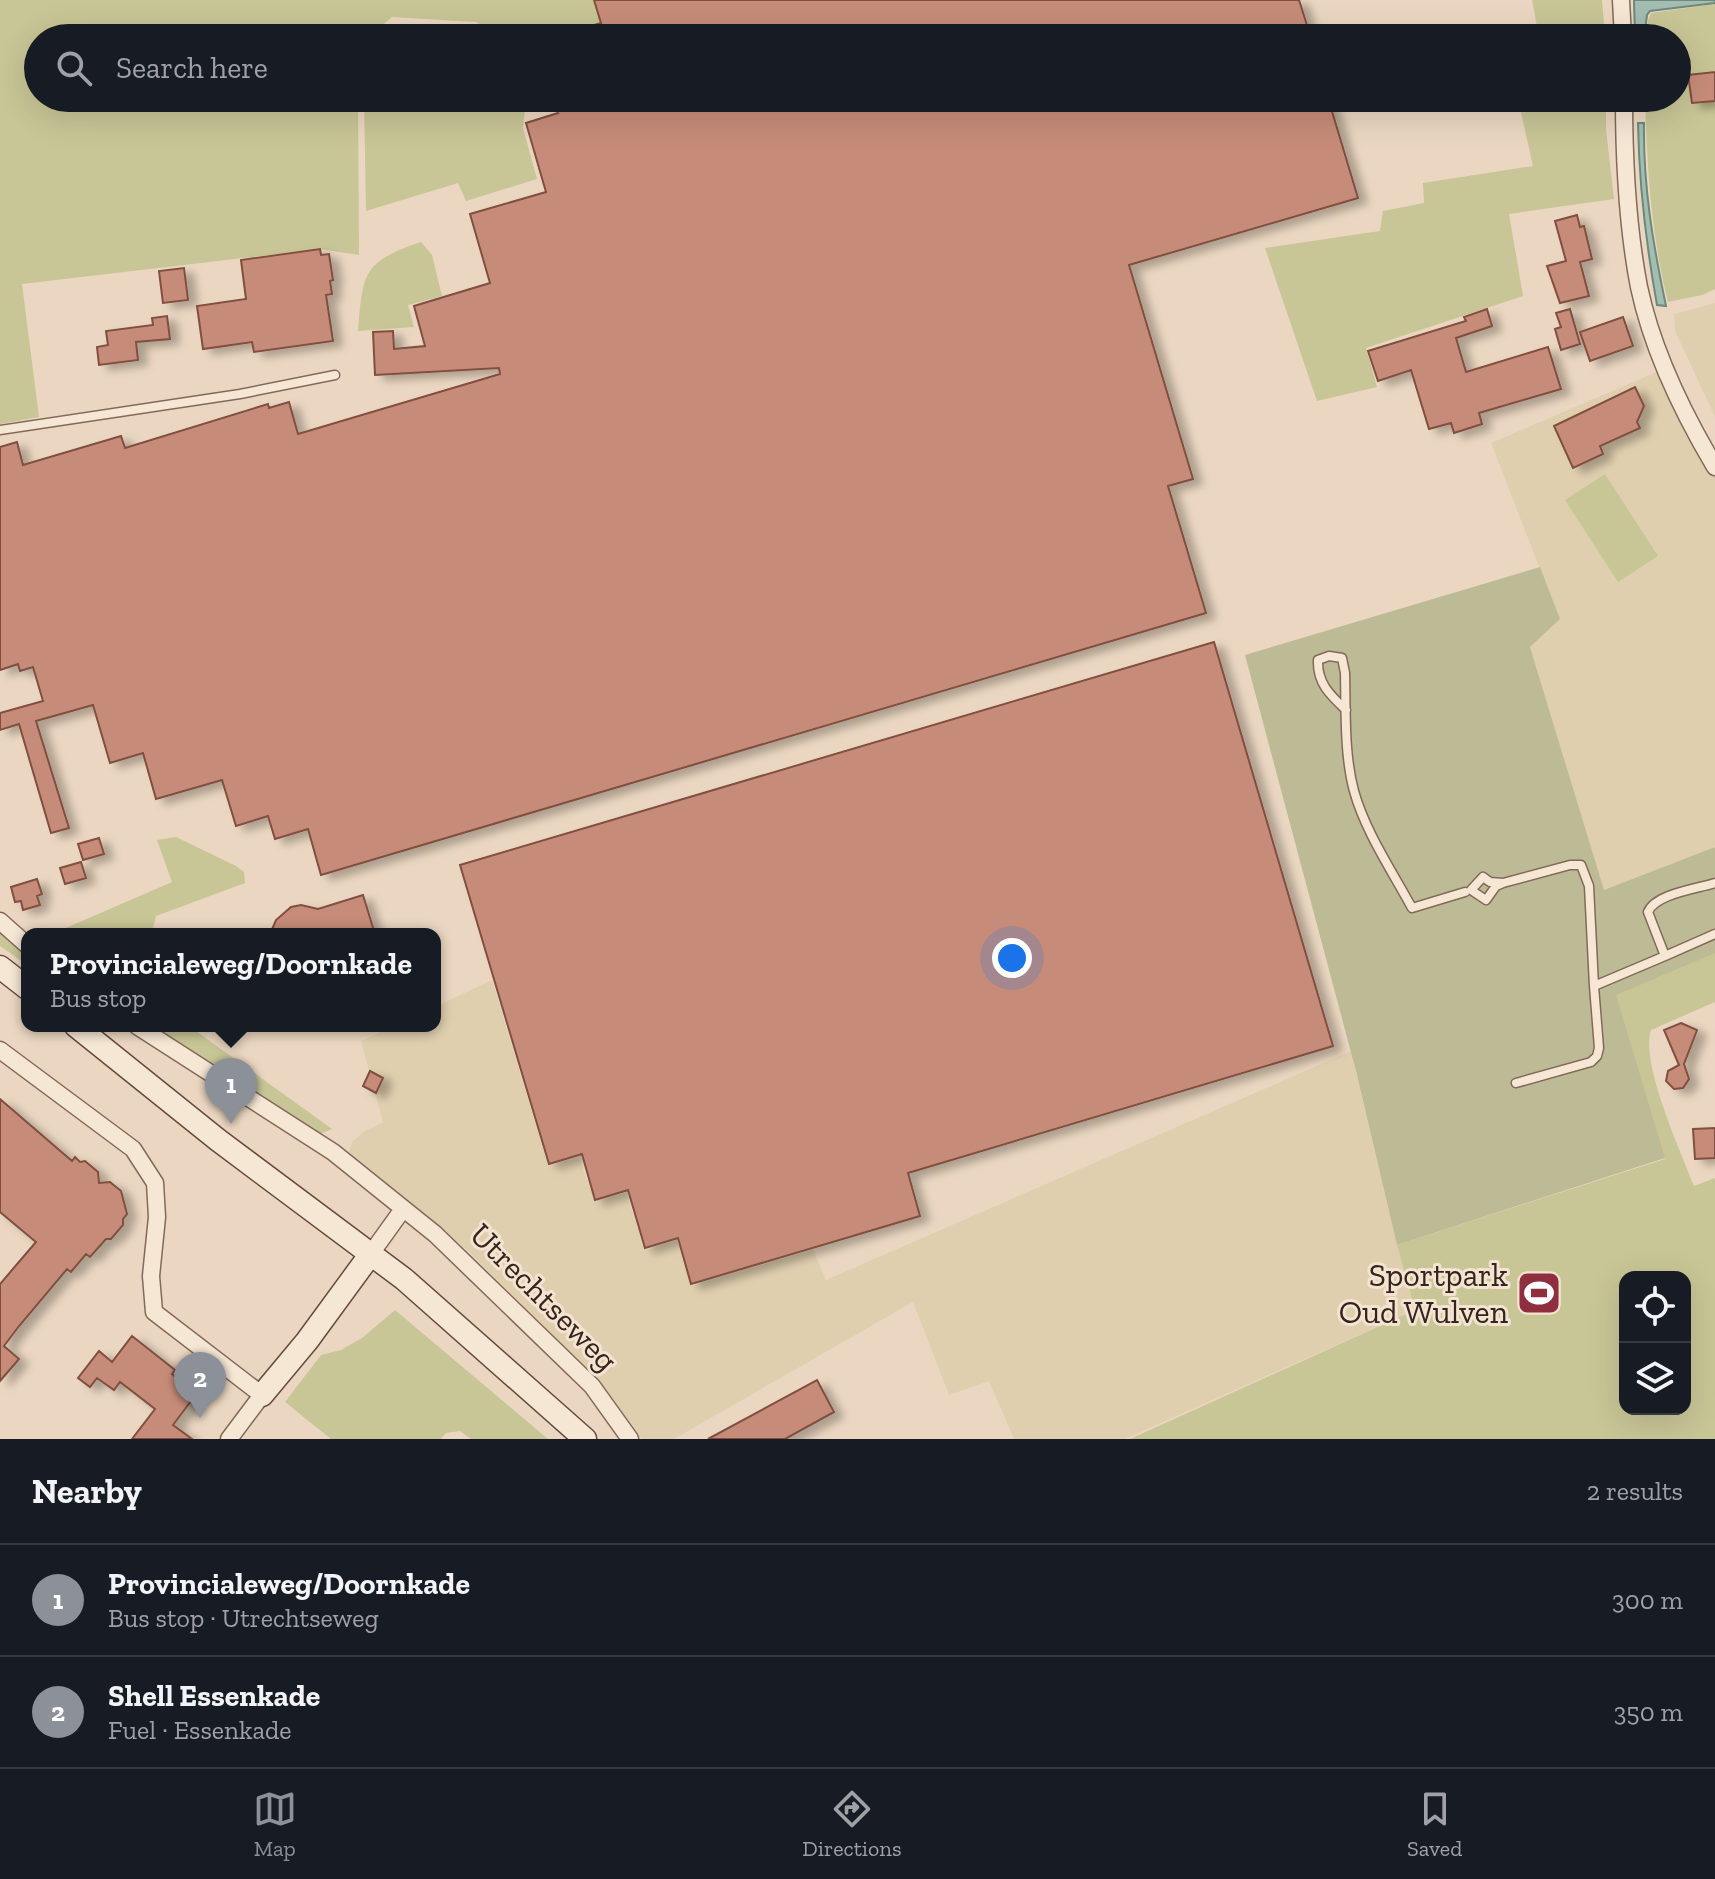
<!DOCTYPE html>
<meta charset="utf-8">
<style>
body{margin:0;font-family:"Zilla Slab",serif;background:#242831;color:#f1f3f6}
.controls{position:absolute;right:24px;bottom:24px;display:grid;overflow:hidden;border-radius:16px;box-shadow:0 8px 32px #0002}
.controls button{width:72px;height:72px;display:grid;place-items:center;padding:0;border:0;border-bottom:2px solid #363941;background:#171b24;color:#f1f3f6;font:40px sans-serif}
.you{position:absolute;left:1012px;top:958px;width:28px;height:28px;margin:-20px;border:6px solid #fff;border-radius:50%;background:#1a73e8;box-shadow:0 0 0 12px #1a73e833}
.badge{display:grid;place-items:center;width:52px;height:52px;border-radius:50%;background:#8c9099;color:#fff;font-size:26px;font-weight:700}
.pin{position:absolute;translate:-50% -66px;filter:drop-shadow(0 2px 4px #0008)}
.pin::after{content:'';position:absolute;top:42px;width:28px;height:24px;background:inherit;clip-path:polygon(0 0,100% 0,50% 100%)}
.popup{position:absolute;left:21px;top:928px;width:420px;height:104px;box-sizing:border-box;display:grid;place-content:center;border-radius:16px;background:#171b24;filter:drop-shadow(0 2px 6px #0005);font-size:26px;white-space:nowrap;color:#9ea1a6}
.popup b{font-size:30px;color:#f1f3f6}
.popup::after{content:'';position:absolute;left:50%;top:100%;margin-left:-16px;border:16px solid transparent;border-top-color:#171b24}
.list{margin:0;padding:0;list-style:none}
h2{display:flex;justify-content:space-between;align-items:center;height:104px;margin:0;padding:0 32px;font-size:34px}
h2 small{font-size:26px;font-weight:400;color:#9ea1a6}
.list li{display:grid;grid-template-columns:52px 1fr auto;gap:24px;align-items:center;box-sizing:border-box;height:112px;padding:0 32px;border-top:2px solid #363941}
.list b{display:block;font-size:30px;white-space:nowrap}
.list p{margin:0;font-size:26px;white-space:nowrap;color:#9ea1a6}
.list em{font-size:26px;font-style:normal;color:#9ea1a6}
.icon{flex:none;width:44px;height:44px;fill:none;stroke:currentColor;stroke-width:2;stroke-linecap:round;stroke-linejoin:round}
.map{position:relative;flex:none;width:1715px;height:1439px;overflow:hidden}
.search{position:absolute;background:#171b24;box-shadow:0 8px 32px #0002;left:24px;right:24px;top:24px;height:88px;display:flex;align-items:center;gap:20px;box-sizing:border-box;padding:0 28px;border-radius:44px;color:#9ea1a6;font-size:30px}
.sheet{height:328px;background:#171b24}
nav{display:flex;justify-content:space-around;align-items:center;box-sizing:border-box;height:112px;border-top:2px solid #363941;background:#171b24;font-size:22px;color:#9ea1a6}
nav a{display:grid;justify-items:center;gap:4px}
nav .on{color:#8c9099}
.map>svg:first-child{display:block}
.farmland{fill:#e0cfaf}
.green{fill:#c8c596;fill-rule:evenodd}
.cemetery{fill:#bdbb95}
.water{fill:#a3bdb1;stroke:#6b8a7d;stroke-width:2}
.building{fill:#c78c79;stroke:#804f41;stroke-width:2;filter:url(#shadow)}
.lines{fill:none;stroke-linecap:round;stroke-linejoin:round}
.lane-casing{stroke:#83695a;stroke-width:11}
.street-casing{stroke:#83695a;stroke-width:19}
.secondary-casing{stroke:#654a3d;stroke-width:25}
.lane{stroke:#f6e6d4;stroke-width:8}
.street{stroke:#f6e6d4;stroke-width:16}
.secondary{stroke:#f6e6d4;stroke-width:22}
.labels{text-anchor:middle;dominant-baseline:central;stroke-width:6;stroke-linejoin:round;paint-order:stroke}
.poi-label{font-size:32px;fill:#33241d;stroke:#f3e3d0;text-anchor:end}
.street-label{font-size:32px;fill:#33241d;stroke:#f3e3d0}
</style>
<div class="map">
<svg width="1715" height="1439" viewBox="0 0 1715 1439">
<defs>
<filter id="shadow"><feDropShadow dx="9" dy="5" stdDeviation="4" flood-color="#0004"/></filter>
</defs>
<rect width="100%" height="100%" fill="#ebd7c1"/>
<!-- farmland -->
<path class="farmland" d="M1715,303V417L1675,331L1674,314Z
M1659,371L1715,477V847L1604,891L1530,647L1559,618L1491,443Z
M492,980L548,1166L579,1158L595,1201L626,1193L645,1250L677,1241L691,1286L813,1250L826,1280L1351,1051L1397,1245L1415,1310L1125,1439H1014L989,1381L949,1395L913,1302L674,1439H642L557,1340L468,1251L348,1156L352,1142L363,1132L383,1122L361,1041L394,1026H435V1007Z"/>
<!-- green -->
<path class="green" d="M0,0H595L602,23L556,38H502L476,22L392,17L367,38H38V98H358L359,255L320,249L22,284L39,417L0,424Z
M1532,0H1602L1605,38H1539Z
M1715,4V289L1702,295L1668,302C1651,234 1647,167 1645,98H1677V38H1646L1648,21L1651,13Z
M434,25L472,29L489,38H380L397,26Z
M364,98H526L523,128L537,179L466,201L458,183L366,211Z
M1606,98V129L1614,199L1509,214L1523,296L1366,348L1377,387L1317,401L1265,248L1380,231L1383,211L1424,203L1423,183L1533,166L1518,99Z
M421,242L432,255L442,296L408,305L414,327L358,331C363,273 362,262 421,242Z
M1605,474L1658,556L1618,582L1565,500Z
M176,837L236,866L244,872L245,883L156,916L153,928L159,934H52L172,882L157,840Z
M0,931L27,955V965L0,946Z
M1715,940V1002L1651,1030C1640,1063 1681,1152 1694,1186L1715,1178V1439H1130L1415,1310L1397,1245L1665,1159L1599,1001ZM1625,1277H1685V1409H1625Z
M151,1026H189L332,1129L320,1134Z
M395,1310L548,1439H471L460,1431L446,1433L441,1439H331L285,1402L321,1355L341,1350L362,1338Z"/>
<!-- cemetery -->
<path class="cemetery" d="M1540,567L1560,619L1530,647L1604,890L1715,847V953L1616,995L1665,1158L1397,1245L1356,1071L1245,655Z"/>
<!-- water -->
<path class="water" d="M1634,0H1715V3L1650,11L1647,15L1644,38H1635Z
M1638,123H1644C1643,186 1653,244 1666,306L1657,305C1646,244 1639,185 1638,123Z"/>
<!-- building -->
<path class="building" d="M594,0H1299L1311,38H564V34L601,23Z
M1715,72V101L1692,103L1688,75Z
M553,98H1328L1358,198L1129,265L1193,479L1168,486L1206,613L321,875L308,829L275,839L268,816L236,826L222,780L156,799L143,753L110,763L93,705L36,721L69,828L51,833L19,724L0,730V713L43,701L33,667L20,671L18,664L0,670V447L17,442L23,465L121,436L125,448L268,404L269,408L289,402L298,434L500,374L499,368L375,375L373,332L393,331L394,349L425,346L414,306L490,283L470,214L546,192L526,123L558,113Z
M1577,215L1580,227L1584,226L1592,259L1580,262L1589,296L1560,303L1547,266L1566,261L1555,221Z
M320,249L321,255L329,254L333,280L330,281L332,294L326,295L333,341L254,352L252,342L203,349L197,306L246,299L241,260Z
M184,268L188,300L163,303L159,271Z
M1487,309L1492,326L1456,338L1466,372L1548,347L1561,389L1479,413L1482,424L1454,433L1451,423L1429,429L1411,370L1378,381L1368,351L1466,321L1464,317Z
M1570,309L1580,344L1561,350L1555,329L1561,327L1556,313Z
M167,316L170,339L136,342L138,360L99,365L97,347L108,345L106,331L153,325L152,318Z
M1623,317L1633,346L1590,361L1580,332Z
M1635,387L1644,406L1637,422L1640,428L1600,446L1603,454L1573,468L1554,426Z
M1214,642L1333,1046L908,1173L920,1216L691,1284L678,1238L645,1248L628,1190L595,1200L582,1154L549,1164L460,865Z
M99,838L104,854L83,860L78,844Z
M81,862L86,878L65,884L60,868Z
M37,879L42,894L37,896L40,905L23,910L21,901L15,902L11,887Z
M363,895L374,931L364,934H270L276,920L291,907L301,905L318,909Z
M1681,1023L1697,1030L1684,1064L1689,1079L1683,1088L1674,1089L1666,1081L1668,1071L1679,1065L1664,1030Z
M370,1071L383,1078L376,1093L363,1086Z
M0,1099L72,1161L75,1157L80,1162L85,1161L98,1172L99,1183L110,1182L121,1191L127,1214L123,1219V1225L111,1239H106L90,1257L86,1254L71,1272L67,1269L19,1326L4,1346L19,1359L0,1381V1284L36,1242L0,1212Z
M1715,1128V1158L1695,1159L1693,1129Z
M132,1336L175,1370L172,1374L197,1393L173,1425L192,1439H132L155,1409L120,1382L114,1390L97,1378L90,1387L78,1378L99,1351L112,1362Z
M817,1380L834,1412L785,1439H708Z"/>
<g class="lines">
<!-- lane casing -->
<g class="lane-casing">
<path id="lane" d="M0,430L240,394L335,375
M1346,710C1330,695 1317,683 1318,660L1329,656L1342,658L1345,673C1346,711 1344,754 1354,791C1365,831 1392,871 1412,908L1465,892
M1503,883L1490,882L1483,877L1471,890L1486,900L1496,886L1503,883L1570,865H1581L1589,886L1594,986
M1715,883C1696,889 1655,894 1648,912L1665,956L1715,934
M1516,1083L1591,1062L1597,1056L1599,1048L1594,986L1665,956"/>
</g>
<!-- street casing -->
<g class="street-casing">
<path id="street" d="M1621,0L1623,38
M1624,98C1624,161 1627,225 1639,287C1652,349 1683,413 1715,467
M0,921L27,945
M137,1026L333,1152L435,1234L592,1386L630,1439
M0,1050L133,1149L155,1183L157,1217L151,1276L154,1312L262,1395L229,1439
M370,1255L403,1209"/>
</g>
<!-- secondary casing -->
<g class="secondary-casing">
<path id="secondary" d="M0,967L27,988
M76,1026L218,1140L404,1279L585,1439
M262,1395L307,1341L370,1255"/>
</g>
<!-- lane -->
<use href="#lane" class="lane"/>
<!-- street -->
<use href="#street" class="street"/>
<!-- secondary -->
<use href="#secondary" class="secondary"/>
</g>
<!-- icons -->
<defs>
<g id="stadium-square" transform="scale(2.3)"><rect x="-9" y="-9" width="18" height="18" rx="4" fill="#8e2e3f" stroke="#f3e3d0"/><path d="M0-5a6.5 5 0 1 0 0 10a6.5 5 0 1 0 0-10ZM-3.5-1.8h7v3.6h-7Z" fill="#fff"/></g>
</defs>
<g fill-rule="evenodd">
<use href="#stadium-square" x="1539" y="1293"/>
</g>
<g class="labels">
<!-- poi labels -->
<g class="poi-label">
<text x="1508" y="1275">Sportpark<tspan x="1508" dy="37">Oud Wulven</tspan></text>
</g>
<!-- street labels -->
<g class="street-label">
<text transform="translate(544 1297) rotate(45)">Utrechtseweg</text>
</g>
</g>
</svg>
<div class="controls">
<button><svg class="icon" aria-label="locate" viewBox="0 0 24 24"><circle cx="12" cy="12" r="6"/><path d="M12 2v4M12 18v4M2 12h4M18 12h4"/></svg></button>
<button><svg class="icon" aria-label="layers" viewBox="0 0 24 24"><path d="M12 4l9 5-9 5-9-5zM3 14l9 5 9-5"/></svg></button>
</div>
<div class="you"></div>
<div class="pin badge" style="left:231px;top:1124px">1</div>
<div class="popup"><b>Provincialeweg/Doornkade</b>Bus stop</div>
<div class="pin badge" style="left:200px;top:1418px">2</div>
<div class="search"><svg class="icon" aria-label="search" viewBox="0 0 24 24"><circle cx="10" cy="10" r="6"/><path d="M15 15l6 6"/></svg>Search here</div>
</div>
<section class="sheet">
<h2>Nearby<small>2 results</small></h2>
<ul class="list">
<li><span class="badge">1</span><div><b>Provincialeweg/Doornkade</b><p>Bus stop · Utrechtseweg</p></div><em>300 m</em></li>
<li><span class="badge">2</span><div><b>Shell Essenkade</b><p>Fuel · Essenkade</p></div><em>350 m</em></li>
</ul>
</section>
<nav>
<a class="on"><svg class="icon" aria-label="map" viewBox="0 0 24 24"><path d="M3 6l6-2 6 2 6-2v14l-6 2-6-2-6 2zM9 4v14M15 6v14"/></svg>Map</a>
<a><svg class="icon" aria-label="directions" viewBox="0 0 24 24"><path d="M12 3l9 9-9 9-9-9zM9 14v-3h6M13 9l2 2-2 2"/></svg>Directions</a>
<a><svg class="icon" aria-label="saved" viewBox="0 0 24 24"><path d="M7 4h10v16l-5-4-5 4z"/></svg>Saved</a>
</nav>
